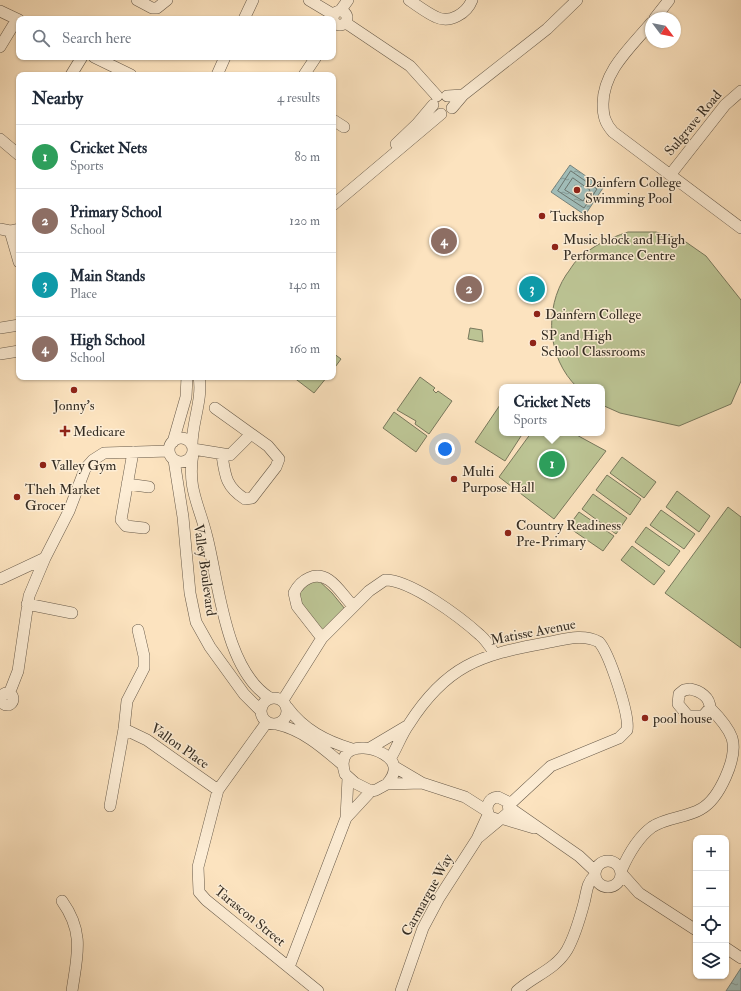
<!DOCTYPE html>
<meta charset="utf-8">
<style>
body{margin:0;font-family:"IM FELL Double Pica",serif;background:#f2f2f3;color:#1f2937}
.controls{position:absolute;right:12px;bottom:12px;display:grid;overflow:hidden;border-radius:8px;box-shadow:0 1px 3px #0004}
.controls button{width:36px;height:36px;display:grid;place-items:center;padding:0;border:0;border-bottom:1px solid #e0e1e3;background:#fff;color:#1f2937;font:20px sans-serif}
.compass{position:absolute;left:645px;top:12px;width:36px;height:36px;border-radius:50%;background:#fff;box-shadow:0 1px 3px #0004;rotate:122deg}
.you{position:absolute;left:445px;top:449px;width:14px;height:14px;margin:-10px;border:3px solid #fff;border-radius:50%;background:#1a73e8;box-shadow:0 0 0 6px #1a73e833}
.badge{display:grid;place-items:center;width:26px;height:26px;border-radius:50%;background:#b45309;color:#fff;font-size:13px;font-weight:700}
.pin{position:absolute;translate:-50% -50%;border:2px solid #fff;box-shadow:0 1px 4px #0006}
.popup{position:absolute;left:499px;top:384px;width:106px;height:52px;box-sizing:border-box;display:grid;place-content:center;border-radius:8px;background:#fff;filter:drop-shadow(0 1px 3px #0005);font-size:13px;white-space:nowrap;color:#747a83}
.popup b{font-size:15px;color:#1f2937}
.popup::after{content:'';position:absolute;left:50%;top:100%;margin-left:-8px;border:8px solid transparent;border-top-color:#fff}
.list{margin:0;padding:0;list-style:none}
h2{display:flex;justify-content:space-between;align-items:center;height:52px;margin:0;padding:0 16px;font-size:17px}
h2 small{font-size:13px;font-weight:400;color:#747a83}
.list li{display:grid;grid-template-columns:26px 1fr auto;gap:12px;align-items:center;box-sizing:border-box;height:64px;padding:0 16px;border-top:1px solid #e0e1e3}
.list b{display:block;font-size:15px;white-space:nowrap}
.list p{margin:0;font-size:13px;white-space:nowrap;color:#747a83}
.list em{font-size:13px;font-style:normal;color:#747a83}
.icon{flex:none;width:22px;height:22px;fill:none;stroke:currentColor;stroke-width:2;stroke-linecap:round;stroke-linejoin:round}
.map{position:relative;flex:none;width:741px;height:991px;overflow:hidden}
.search{position:absolute;background:#fff;box-shadow:0 1px 3px #0004;left:16px;top:16px;width:320px;height:44px;display:flex;align-items:center;gap:10px;box-sizing:border-box;padding:0 14px;border-radius:8px;color:#747a83;font-size:15px}
.panel{position:absolute;background:#fff;box-shadow:0 1px 3px #0004;left:16px;top:72px;width:320px;height:308px;border-radius:8px}
.map>svg:first-child{display:block}
.park{fill:#bcc494;stroke:#78785c}
.water{fill:url(#water-ripples);stroke:#76837d}
.lines{fill:none;stroke-linecap:round;stroke-linejoin:round}
.shore{stroke:#6b756e;stroke-width:1}
.minor-casing{stroke:#675a4a;stroke-width:12}
.minor{stroke:#fdedd5;stroke-width:11}
.poi-dot{fill:#8f2418;stroke:#fdedd5;stroke-width:1.5}
.labels{text-anchor:middle;dominant-baseline:central;stroke-width:3;stroke-linejoin:round;paint-order:stroke}
.street-label{font-size:14px;fill:#352d23;stroke:#fdedd5}
.poi-label{font-size:14px;fill:#352d23;stroke:#fdedd5;text-anchor:start}
</style>
<div class="map">
<svg width="741" height="991" viewBox="0 0 741 991">
<defs>
<pattern id="water-ripples" width="26" height="14" patternUnits="userSpaceOnUse"><rect width="26" height="14" fill="#a1bdb9"/><path d="M2 4q2-2 4 0t4 0M15 11q2-2 4 0t4 0" fill="none" stroke="#849a96"/></pattern>
</defs>
<rect width="100%" height="100%" fill="#fce3bf"/>
<filter id="stains"><feTurbulence type="fractalNoise" baseFrequency=".005" numOctaves="4"/><feColorMatrix values="0 0 0 0 .2 0 0 0 0 .09 0 0 0 0 .02 0 0 0 .5 -.17"/></filter>
<radialGradient id="worn" r=".72"><stop offset=".6" stop-color="#630" stop-opacity="0"/><stop offset="1" stop-color="#630" stop-opacity=".3"/></radialGradient>
<!-- park -->
<path class="park" d="M628,232H656L683,240L706,256L741,300V381L731,404L679,426L620,413L602,405V387H577C547,358 544,309 566,275C570,270 573,264 577,260C594,245 607,239 628,232Z
M470,328L482,330L483,342L468,339Z
M333,353L341,359L333,370Z
M293,377H327L314,393Z
M420,377L435,388L433,390L436,393L438,391L452,401L429,434L415,424L416,421L397,410Z
M502,402V433H523L505,461L475,442Z
M394,412L427,436L416,452L383,428Z
M531,433H573L606,451L554,519L499,477Z
M622,457L656,482L644,498L610,473Z
M607,475L641,499L630,515L596,490Z
M677,491L710,516L699,532L666,507Z
M593,494L627,518L616,534L582,509Z
M728,507L741,517V648L665,593Z
M661,510L695,534L684,549L650,525Z
M579,512L614,536L603,551L568,527Z
M646,527L680,551L669,566L635,542Z
M632,546L665,571L654,585L621,560Z
M316,578L332,593L345,609L321,632L296,603L304,582Z"/>
<!-- water -->
<path class="water" d="M570,165L603,188L585,215L551,192Z
M741,968V991H726Z"/>
<g class="lines">
<!-- shore -->
<path class="shore" d="M571,171L597,189L584,208L558,191Z
M573,178L590,190L583,201L565,190Z"/>
<!-- minor casing -->
<g class="minor-casing">
<path id="minor" d="M137,0L152,8H157L167,0
M309,0L334,15
M409,0C418,6 427,13 436,17C450,24 467,13 472,0
M0,11L19,20
M340,11L348,0
M333 18a7 7 0 1 1 14 0a7 7 0 1 1-14 0Z
M655,18L669,0
M244,19L253,0
M346,23L410,66L437,96
M651,23C631,47 603,71 603,104C603,116 605,123 613,132L741,228
M0,47L17,19
M94,57L131,75
M71,75L82,57
M217,75L225,57
M304,75L316,57
M447,96L463,95
M452,108L463,95L547,29L577,0
M333,120L344,127
M0,139L19,155
M396,144L417,124L433,105
M670,175L725,105L741,91
M333,205L441,114
M0,229L10,231L19,229
M10,231L19,262
M0,328L19,325
M0,354L19,351
M215,408L268,446L279,459L276,467L252,498L245,499C226,487 225,476 222,455
M169 450a12 12 0 1 1 24 0a12 12 0 1 1-24 0Z
M173,442L186,397L187,377
M192,445C192,422 203,399 199,377
M193,449L230,455L251,434
M133,452L121,520L126,526L144,528
M193,453C187,489 199,504 207,537C219,584 225,670 270,698
M174,460L183,517L190,593L196,622L210,647L244,694L261,711
M127,484L149,487
M0,579L45,558L69,511L85,469L93,460L104,453L169,451
M27,604L72,613
M322,638L297,606L294,593C297,587 302,581 309,578C329,569 341,594 353,606
M690,689C700,691 710,697 710,708L703,716H688L678,704L679,694L684,690Z
M1 699a6 6 0 1 1 12 0a6 6 0 1 1-12 0Z
M9,694L18,671L29,596L45,558
M261 711a13 13 0 1 1 26 0a13 13 0 1 1-26 0Z
M283,700L322,638L369,591L385,580C411,580 460,617 480,635C486,640 491,648 495,654
M287,707C304,730 326,741 352,749
M267,722L218,790L198,867L199,892L206,900L318,991
M276,724C303,730 322,747 343,765
M124,729L147,740L218,790
M370,748L407,726
M390,759C397,748 401,735 409,724C446,666 479,655 545,643C563,640 582,633 599,642C609,653 630,715 627,730L619,738L551,766L509,805
M395,767L422,783L465,797L487,811
M387,784C391,779 395,774 394,767C392,747 332,734 345,774L355,783L371,791L376,790L387,784L422,783
M110,806L124,729L127,701L144,668V656L138,630
M510,808L579,856L595,871
M346,818L371,791
M504,819L534,828
M479,837L509,812L508,802L498,797C488,798 484,808 490,817L499,820
M595 874a13 13 0 1 1 26 0a13 13 0 1 1-26 0Z
M621,871C628,855 637,838 652,827C667,817 686,818 701,809C719,799 738,758 732,738C728,727 718,716 710,708
M622,874L639,893L696,930
M62,901C85,933 77,956 72,991
M726,948L741,958
M289,967L346,818L348,778
M401,991L423,928L439,898L477,839L488,815
M517,991C533,976 555,970 567,950C575,936 580,918 584,903C587,892 586,884 595,875"/>
</g>
<!-- minor -->
<use href="#minor" class="minor"/>
</g>
<!-- markers -->
<g class="poi-dot">
<circle cx="577" cy="190" r="4"/>
<circle cx="542" cy="216" r="4"/>
<circle cx="555" cy="247" r="4"/>
<circle cx="537" cy="314" r="4"/>
<circle cx="533" cy="343" r="4"/>
<circle cx="74" cy="390" r="4"/>
<path d="M63 425h4v4h4v4h-4v4h-4v-4h-4v-4h4z"/>
<circle cx="43" cy="465" r="4"/>
<circle cx="454" cy="479" r="4"/>
<circle cx="17" cy="497" r="4"/>
<circle cx="508" cy="533" r="4"/>
<circle cx="645" cy="718" r="4"/>
</g>
<g class="labels">
<!-- street labels -->
<g class="street-label">
<text transform="translate(693 123) rotate(-50)">Sulgrave Road</text>
<text transform="translate(205 570) rotate(82)">Valley Boulevard</text>
<text transform="translate(533 632) rotate(-11)">Matisse Avenue</text>
<text transform="translate(180 746) rotate(35)">Vallon Place</text>
<text transform="translate(427 895) rotate(-61)">Carmargue Way</text>
<text transform="translate(250 916) rotate(39)">Tarascon Street</text>
</g>
<!-- poi labels -->
<g class="poi-label">
<text x="585" y="182">Dainfern College<tspan x="585" dy="16">Swimming Pool</tspan></text>
<text x="550" y="216">Tuckshop</text>
<text x="563" y="239">Music block and High<tspan x="563" dy="16">Performance Centre</tspan></text>
<text x="545" y="314">Dainfern College</text>
<text x="541" y="335">SP and High<tspan x="541" dy="16">School Classrooms</tspan></text>
<text x="74" y="405" text-anchor="middle">Jonny's</text>
<text x="73" y="431">Medicare</text>
<text x="51" y="465">Valley Gym</text>
<text x="462" y="471">Multi<tspan x="462" dy="16">Purpose Hall</tspan></text>
<text x="25" y="489">Theh Market<tspan x="25" dy="16">Grocer</tspan></text>
<text x="516" y="525">Country Readiness<tspan x="516" dy="16">Pre-Primary</tspan></text>
<text x="653" y="718">pool house</text>
</g>
</g>
<rect width="100%" height="100%" filter="url(#stains)"/>
<rect width="100%" height="100%" fill="url(#worn)"/>
</svg>
<div class="controls">
<button>+</button>
<button>−</button>
<button><svg class="icon" aria-label="locate" viewBox="0 0 24 24"><circle cx="12" cy="12" r="6"/><path d="M12 2v4M12 18v4M2 12h4M18 12h4"/></svg></button>
<button><svg class="icon" aria-label="layers" viewBox="0 0 24 24"><path d="M12 4l9 5-9 5-9-5zM3 14l9 5 9-5"/></svg></button>
</div>
<svg class="compass" viewBox="-18 -18 36 36"><path d="M0-13l5 13h-10z" fill="#e53935"/><path d="M0 13l5-13h-10z" fill="#747a83"/></svg>
<div class="you"></div>
<div class="pin badge" style="left:552px;top:464px;background:#2e9e5b">1</div>
<div class="popup"><b>Cricket Nets</b>Sports</div>
<div class="pin badge" style="left:469px;top:289px;background:#8d6e63">2</div>
<div class="pin badge" style="left:532px;top:289px;background:#0f9aa8">3</div>
<div class="pin badge" style="left:444px;top:241px;background:#8d6e63">4</div>
<div class="search"><svg class="icon" aria-label="search" viewBox="0 0 24 24"><circle cx="10" cy="10" r="6"/><path d="M15 15l6 6"/></svg>Search here</div>
<section class="panel">
<h2>Nearby<small>4 results</small></h2>
<ul class="list">
<li><span class="badge" style="background:#2e9e5b">1</span><div><b>Cricket Nets</b><p>Sports</p></div><em>80 m</em></li>
<li><span class="badge" style="background:#8d6e63">2</span><div><b>Primary School</b><p>School</p></div><em>120 m</em></li>
<li><span class="badge" style="background:#0f9aa8">3</span><div><b>Main Stands</b><p>Place</p></div><em>140 m</em></li>
<li><span class="badge" style="background:#8d6e63">4</span><div><b>High School</b><p>School</p></div><em>160 m</em></li>
</ul>
</section>
</div>
